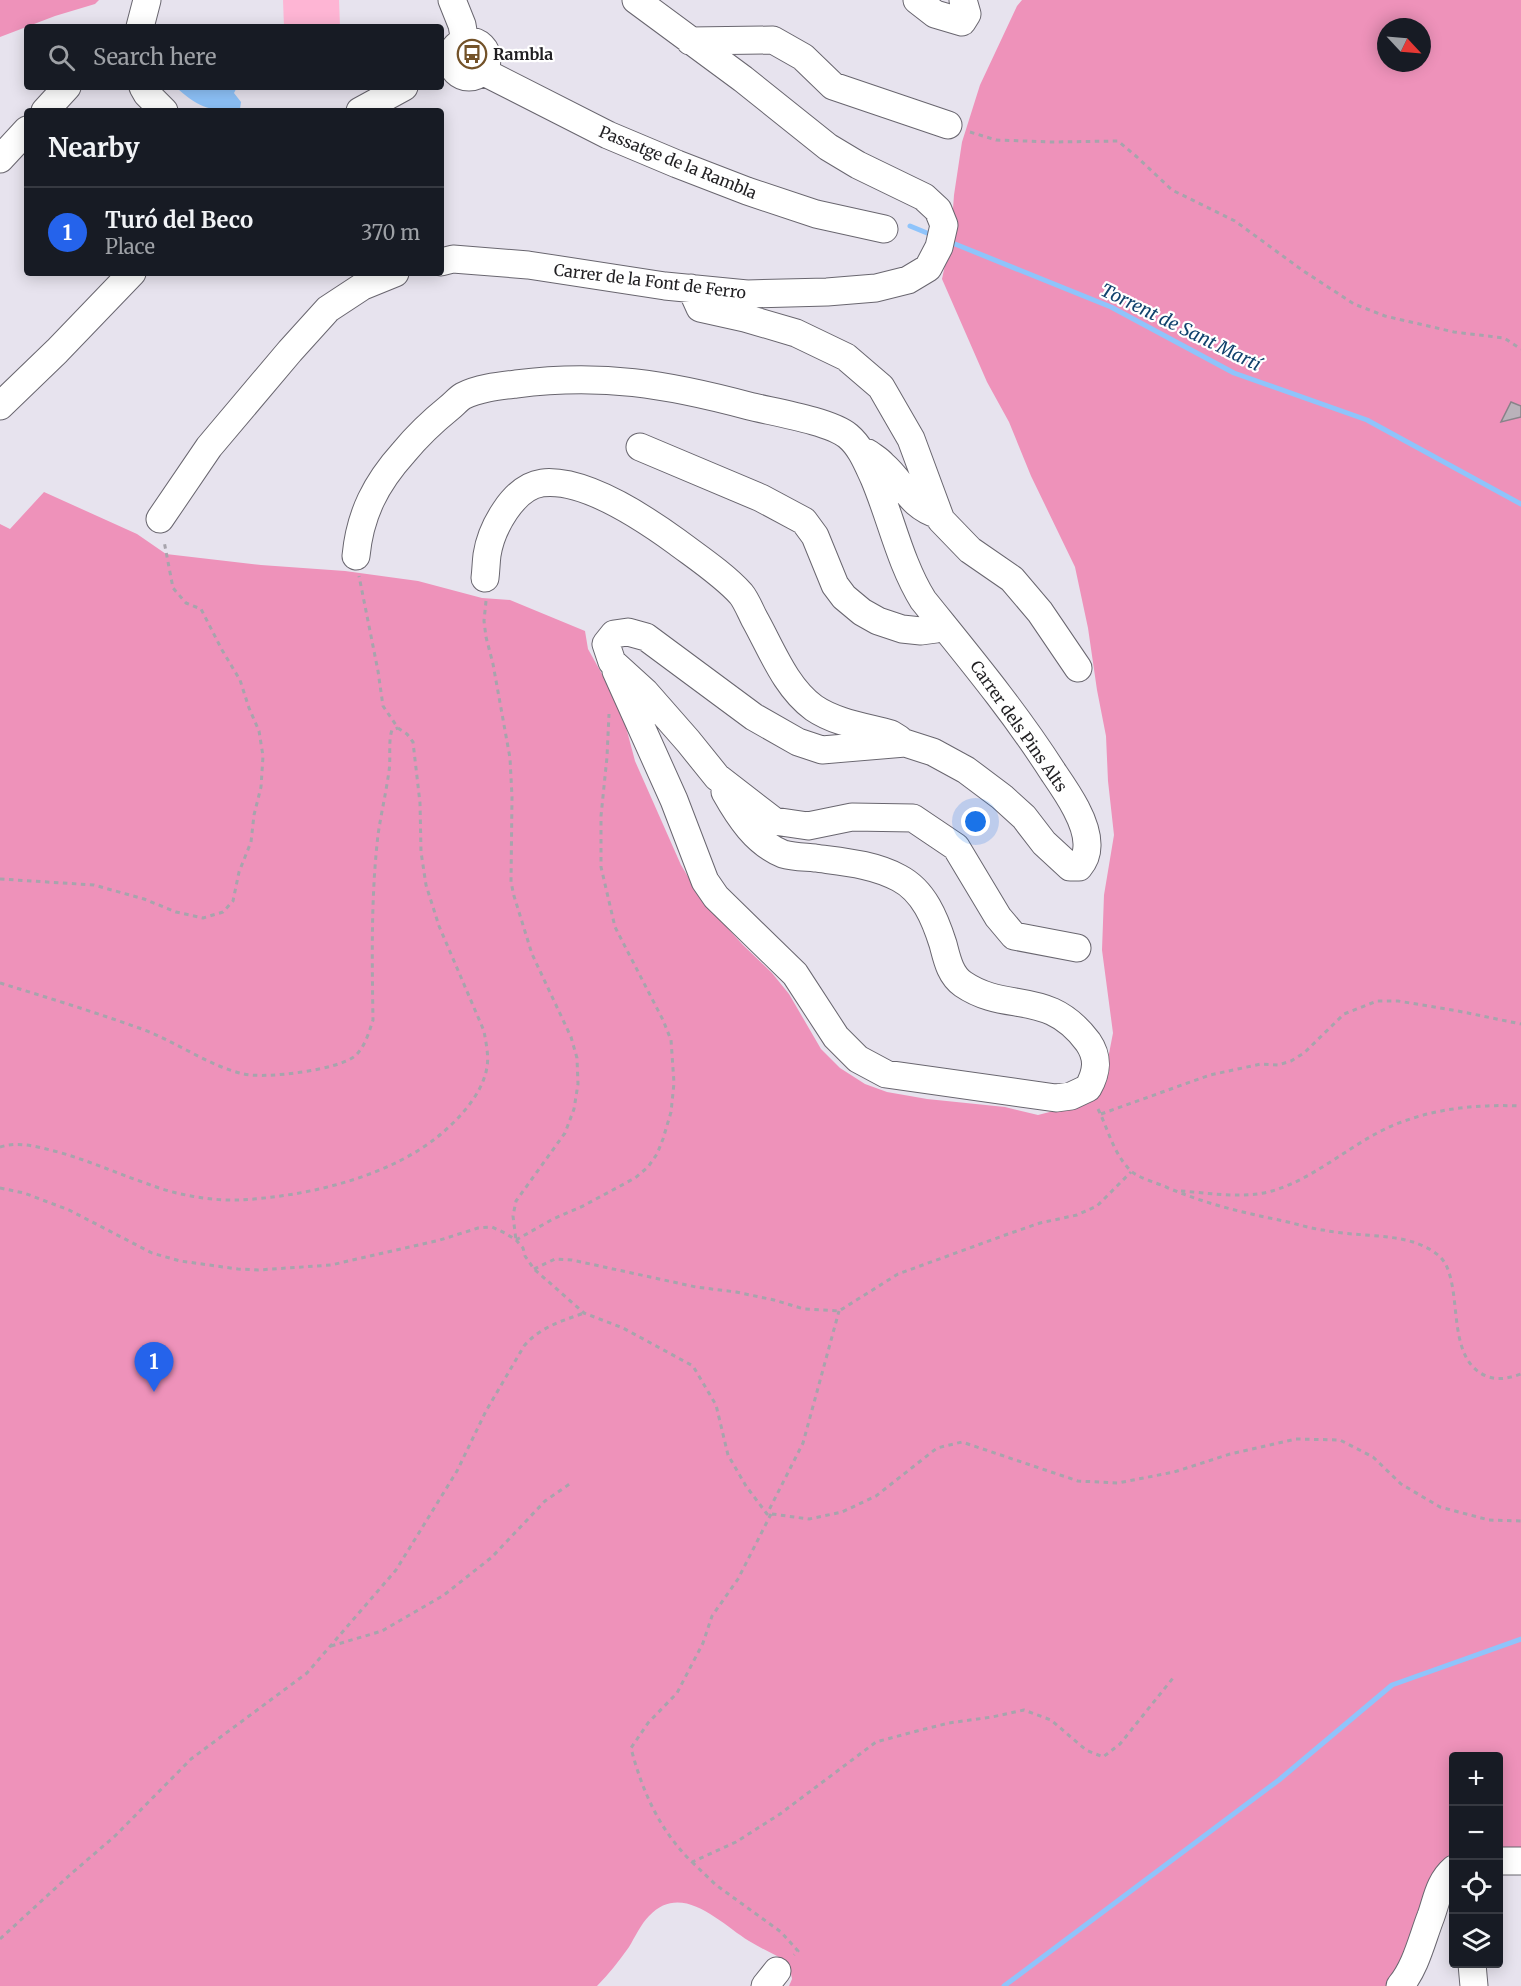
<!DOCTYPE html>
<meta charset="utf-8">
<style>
body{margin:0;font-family:Merriweather,serif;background:#20242c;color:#f1f3f6}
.controls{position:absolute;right:18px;bottom:18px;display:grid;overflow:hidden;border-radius:6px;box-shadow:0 3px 15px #0003}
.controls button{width:54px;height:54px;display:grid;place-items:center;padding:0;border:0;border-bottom:2px solid #363941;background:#171b24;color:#f1f3f6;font:30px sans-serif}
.compass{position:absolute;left:1377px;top:18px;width:54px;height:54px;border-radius:50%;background:#171b24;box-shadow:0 3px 15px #0003;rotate:116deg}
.you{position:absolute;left:976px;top:822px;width:21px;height:21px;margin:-15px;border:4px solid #fff;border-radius:50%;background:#1a73e8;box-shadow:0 0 0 9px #1a73e833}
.badge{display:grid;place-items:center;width:39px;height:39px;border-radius:50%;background:#2563eb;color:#fff;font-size:20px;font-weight:700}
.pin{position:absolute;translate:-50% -50px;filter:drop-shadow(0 2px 3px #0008)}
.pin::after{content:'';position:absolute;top:32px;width:21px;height:18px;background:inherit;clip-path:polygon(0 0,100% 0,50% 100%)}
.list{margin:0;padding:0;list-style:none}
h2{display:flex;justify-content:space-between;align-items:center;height:78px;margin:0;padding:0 24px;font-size:26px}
h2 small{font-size:20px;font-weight:400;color:#9ea1a6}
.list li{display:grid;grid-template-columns:39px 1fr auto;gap:18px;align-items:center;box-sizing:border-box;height:90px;padding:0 24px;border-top:2px solid #363941}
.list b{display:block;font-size:22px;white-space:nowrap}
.list p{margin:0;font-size:20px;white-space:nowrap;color:#9ea1a6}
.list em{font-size:20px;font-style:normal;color:#9ea1a6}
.icon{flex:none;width:33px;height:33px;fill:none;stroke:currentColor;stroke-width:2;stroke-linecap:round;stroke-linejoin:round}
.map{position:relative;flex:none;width:1521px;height:1986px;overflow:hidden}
.search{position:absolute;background:#171b24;box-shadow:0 3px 15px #0003;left:24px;top:24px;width:420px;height:66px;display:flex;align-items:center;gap:15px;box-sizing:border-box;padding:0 21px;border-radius:6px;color:#9ea1a6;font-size:22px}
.panel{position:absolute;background:#171b24;box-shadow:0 3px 15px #0003;left:24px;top:108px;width:420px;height:168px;border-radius:6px}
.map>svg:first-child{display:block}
.green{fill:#feb5d4}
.forest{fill:#ee92ba;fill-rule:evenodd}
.water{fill:#8fc4fb}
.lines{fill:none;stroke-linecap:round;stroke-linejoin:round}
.stream{stroke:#8fc4fb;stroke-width:5}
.building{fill:#bab2ba;stroke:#898289;stroke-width:1.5}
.minor-casing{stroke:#69666f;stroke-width:29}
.path{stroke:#a7a4ac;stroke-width:3;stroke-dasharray:4.5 4.5;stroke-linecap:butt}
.minor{stroke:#fff;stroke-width:27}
.labels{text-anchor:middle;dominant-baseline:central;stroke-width:4.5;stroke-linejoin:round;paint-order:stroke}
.poi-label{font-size:16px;font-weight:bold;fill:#201f22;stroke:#fff;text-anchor:start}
.street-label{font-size:16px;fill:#201f22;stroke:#fff}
.water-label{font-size:18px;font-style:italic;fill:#11426d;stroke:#fff}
</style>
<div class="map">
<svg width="1521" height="1986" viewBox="0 0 1521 1986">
<rect width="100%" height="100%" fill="#e7e3ee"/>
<!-- green -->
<path class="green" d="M283,0H339L340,27H284Z"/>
<!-- forest -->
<path class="forest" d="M0,0H99L95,4L55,16L0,37Z
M1022,0H1521V1850L1499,1847L1498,1756H1454L1453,1854L1435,1876L1392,1986H789L792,1979L789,1963C776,1955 762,1949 749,1941C720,1923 682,1881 649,1916C641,1924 635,1937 629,1947C619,1961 609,1974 597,1986H0V524L10,529L44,492L137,534L166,554L261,565L345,571L418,581L482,598L510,600L585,631L588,649L621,708L635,761L681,865L702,900L743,945L772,973L789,994L821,1049L840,1068L865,1084L887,1092L927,1099L1005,1107L1038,1115L1069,1107L1106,1069L1113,1033L1102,950L1104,895L1114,835L1108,781L1106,736L1097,690L1088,628L1075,567L1031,476L1009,422L987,382L942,279L951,237L954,195L962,142L980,85L1017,6ZM1386,27H1422V63H1386Z"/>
<!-- water -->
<path class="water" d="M176,87H237L234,93L241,102L240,109L237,111C209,111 196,106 176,87Z"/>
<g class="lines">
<!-- stream -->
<path class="stream" d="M910,226L927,233
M955,244L1111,307L1234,373L1367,420L1521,504
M1004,1986L1279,1780L1392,1685L1521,1639"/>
</g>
<!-- building -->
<path class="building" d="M1511,402L1521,406V417L1501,422Z"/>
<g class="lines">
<!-- minor casing -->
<g class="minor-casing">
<path id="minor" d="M452,0L462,25L465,42
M917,0L935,14L962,22L967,14L963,0
M140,27L147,0
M690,41L773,40L803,57L833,86L948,125
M451 59a18 18 0 1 1 36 0a18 18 0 1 1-36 0Z
M482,71L608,135L677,164L747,191L816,214L884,229
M143,87L147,94L164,111
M45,111L67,87
M360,111L404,87
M0,159L27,130
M441,262L453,259L528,265L665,286L747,294L827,292L876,288L908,280L928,268L939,247L944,225L938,210L924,197L858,165L828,147L743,79L636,0
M691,288L700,308L745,318L796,333L846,357L881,387L911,439L941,520L970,550L1012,579L1040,612L1078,668
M0,406L57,351L132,273
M640,447L761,498L804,521L815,536L835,585L844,597L862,612L878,621L902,629L921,631L936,629L943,625
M868,453C873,457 879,460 883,465C904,483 909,506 939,515
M160,519L209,447L290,351L328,309L363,286L395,273
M356,556C360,514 376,483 404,452C418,435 433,421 449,408C454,404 458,399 463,396C479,388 499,386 516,384C601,373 667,384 749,406C773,412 830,421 848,436C861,447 867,463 874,478C891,518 900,563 923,600C968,656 1014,711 1053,772C1066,791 1088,822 1087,846C1087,854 1084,861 1079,867H1070L1044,843L1024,817L1002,797L966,770L933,752L905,743L822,750L798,742L754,717L646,637L628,632L614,634L606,644L612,662L645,692L688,741L717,777L774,821L808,826L852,817L913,818L956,847L998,917L1014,936L1077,948
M485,578C486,570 486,563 487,555C491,529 513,487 542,483C584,478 644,518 677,542C697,557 724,575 741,594C746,600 750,610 754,618C771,648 785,687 814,708C836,723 866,727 891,734L899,739
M616,671L674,800L705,881L716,897L795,974L836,1037L858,1059L886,1074L1056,1098L1071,1096L1088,1088C1097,1072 1099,1058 1088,1042C1048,988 1007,1014 963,984C950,975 947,959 943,944C935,919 924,891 899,878C873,864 844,862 815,858C805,857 793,857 783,854C756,843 739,817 725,792
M1498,1861H1521
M1472,1964L1474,1986
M765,1986L777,1971
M1400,1986C1416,1967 1422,1939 1431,1916C1437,1899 1439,1882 1454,1869"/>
</g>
<!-- path -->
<path class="path" d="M970,132L996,140L1053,142L1118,141L1137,157L1172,190L1235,221L1302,270L1354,304L1385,316L1454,332L1504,338L1521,349
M486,601L484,621L486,637L493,664L510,758L512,797L511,882L514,896L532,954L571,1037L577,1058L578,1084L574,1109L565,1133L516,1201L513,1216L516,1240
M0,879L94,885L144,899L176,912L203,918L223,912L233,901L239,872L251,842L254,815L261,787L263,756L259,731L249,708L240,680L222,650L201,609L186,603L173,588L164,541
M0,983C46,997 94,1012 139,1028C174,1040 208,1066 244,1074C266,1079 338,1070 355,1056C365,1047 369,1032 373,1020C372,958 371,896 378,835C381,814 386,793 389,771C391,759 388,741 392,730L398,728
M1098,1109C1108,1129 1113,1152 1129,1169C1137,1178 1155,1182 1166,1187C1203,1203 1240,1212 1279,1220C1294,1223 1308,1228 1323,1230C1351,1236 1387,1234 1413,1242C1425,1246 1440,1253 1446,1265C1462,1298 1447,1359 1486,1376C1498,1381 1509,1378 1521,1374
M1101,1114L1210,1075L1261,1064L1278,1065L1291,1061L1304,1053L1344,1014L1377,1001H1398L1458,1011L1521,1024
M0,1147C20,1141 38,1147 58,1152C90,1161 116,1173 148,1184C176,1195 211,1201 241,1200C308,1196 390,1177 441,1134C460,1118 483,1093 487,1067C489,1056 486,1043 484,1031L439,926L426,885L421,852L420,803L413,742L407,734L398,728L383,706L378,671L359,576
M0,1188L24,1193L69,1210L152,1253L180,1261L238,1269L258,1270L331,1265L440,1240L478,1228L492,1227L505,1233L516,1240L523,1248L525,1256L534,1269L584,1313L623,1328L693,1366L716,1405L728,1455L746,1486L767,1514L803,1443L839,1311
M1181,1191C1209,1193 1244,1199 1272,1191C1313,1179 1345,1149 1383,1130C1426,1109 1474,1104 1521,1106
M516,1240L553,1219L583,1206L635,1178L648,1167L657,1154L663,1139L671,1112L674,1083L671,1040L663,1020L615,927L601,867V816L607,757L609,714
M534,1269L555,1259L572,1260L696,1287L736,1292L774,1300L804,1309L839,1311L898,1274L1008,1234L1040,1223L1077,1215L1097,1206L1131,1172
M771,1514L738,1579L712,1616L703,1643L677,1693L648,1723L631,1748C642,1791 660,1831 692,1862L736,1842L780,1814L876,1742L917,1731L949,1723L992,1717L1024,1710L1051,1720L1086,1750L1103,1757L1120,1744L1173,1678
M772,1514L809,1519L842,1512L876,1496L937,1448L962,1442L1078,1481L1118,1483L1174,1472L1230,1454L1296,1439L1340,1440L1373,1457L1401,1484L1440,1507L1489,1520L1521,1521
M331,1646L382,1631L444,1595L492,1557L545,1501L571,1483
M692,1862L716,1885L781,1932L798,1951L794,1955
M0,1939L72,1873L115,1836L191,1759L307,1673L396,1570L457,1471L486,1411L524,1346C540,1327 562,1321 584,1313"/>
<!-- minor -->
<use href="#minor" class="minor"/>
</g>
<!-- icons -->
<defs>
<g id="bus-ring" transform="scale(1.5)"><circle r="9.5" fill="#fff" stroke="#735229" stroke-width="1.5"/><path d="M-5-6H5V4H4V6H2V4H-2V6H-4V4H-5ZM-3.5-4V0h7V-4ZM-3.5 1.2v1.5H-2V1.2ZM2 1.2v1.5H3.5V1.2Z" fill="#735229"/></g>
</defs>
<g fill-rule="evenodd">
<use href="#bus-ring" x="472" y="54"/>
</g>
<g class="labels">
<!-- poi labels -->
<g class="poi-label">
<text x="493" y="54">Rambla</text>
</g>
<!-- street labels -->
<g class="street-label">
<text transform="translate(678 162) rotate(22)">Passatge de la Rambla</text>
<text transform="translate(650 281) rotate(7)">Carrer de la Font de Ferro</text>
<text transform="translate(1019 726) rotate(55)">Carrer dels Pins Alts</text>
</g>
<!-- water labels -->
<g class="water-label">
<text transform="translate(1181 327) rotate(26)">Torrent de Sant Martí</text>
</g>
</g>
</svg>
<div class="controls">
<button>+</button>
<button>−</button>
<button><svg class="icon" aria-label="locate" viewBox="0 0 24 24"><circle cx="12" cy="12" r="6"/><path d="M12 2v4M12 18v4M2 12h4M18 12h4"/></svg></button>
<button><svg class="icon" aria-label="layers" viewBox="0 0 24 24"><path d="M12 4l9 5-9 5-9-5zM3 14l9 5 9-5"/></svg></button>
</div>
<svg class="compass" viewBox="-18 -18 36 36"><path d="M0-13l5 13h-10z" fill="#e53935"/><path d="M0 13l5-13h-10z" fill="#9ea1a6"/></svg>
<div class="you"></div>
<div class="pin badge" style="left:154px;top:1392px">1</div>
<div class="search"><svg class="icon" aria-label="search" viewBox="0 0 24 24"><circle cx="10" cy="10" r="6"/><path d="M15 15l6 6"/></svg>Search here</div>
<section class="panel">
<h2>Nearby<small></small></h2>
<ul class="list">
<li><span class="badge">1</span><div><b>Turó del Beco</b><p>Place</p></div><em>370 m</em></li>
</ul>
</section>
</div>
